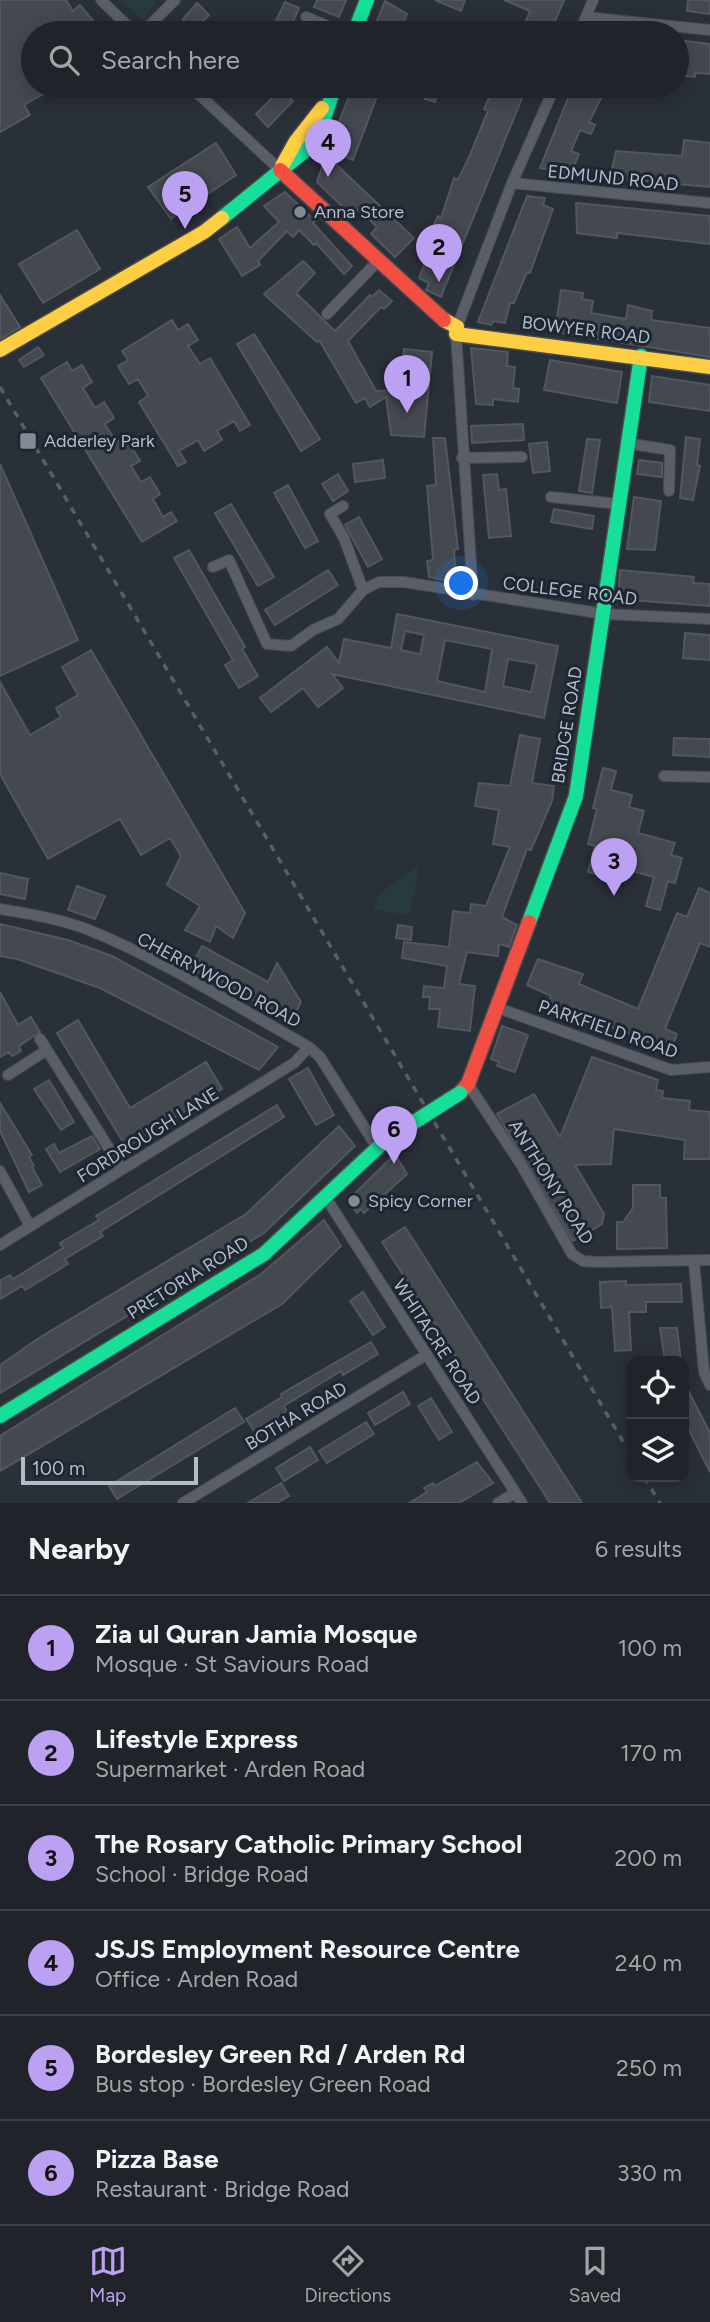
<!DOCTYPE html>
<meta charset="utf-8">
<style>
body{margin:0;font-family:Figtree,sans-serif;background:#282c32;color:#f1f3f6}
.controls{position:absolute;right:21px;bottom:21px;display:grid;overflow:hidden;border-radius:14px;box-shadow:0 4px 18px #0003}
.controls button{width:63px;height:63px;display:grid;place-items:center;padding:0;border:0;border-bottom:2px solid #3d4147;background:#20242a;color:#f1f3f6;font:35px sans-serif}
.scale{position:absolute;left:21px;bottom:18px;width:177px;box-sizing:border-box;padding-left:7px;border:4px solid #b4bcc9;border-top:0;font-size:19px;line-height:24px;white-space:nowrap;color:#b4bcc9;-webkit-text-stroke:5px #1d2633;paint-order:stroke}
.you{position:absolute;left:462px;top:584px;width:24px;height:24px;margin:-18px;border:5px solid #fff;border-radius:50%;background:#1a73e8;box-shadow:0 0 0 10px #1a73e833}
.badge{display:grid;place-items:center;width:46px;height:46px;border-radius:50%;background:#bca0f2;color:#111;font-size:23px;font-weight:700}
.pin{position:absolute;translate:-50% -58px;filter:drop-shadow(0 2px 4px #0008)}
.pin::after{content:'';position:absolute;top:37px;width:24px;height:21px;background:inherit;clip-path:polygon(0 0,100% 0,50% 100%)}
.list{margin:0;padding:0;list-style:none}
h2{display:flex;justify-content:space-between;align-items:center;height:91px;margin:0;padding:0 28px;font-size:30px}
h2 small{font-size:23px;font-weight:400;color:#a2a4a8}
.list li{display:grid;grid-template-columns:46px 1fr auto;gap:21px;align-items:center;box-sizing:border-box;height:105px;padding:0 28px;border-top:2px solid #3d4147}
.list b{display:block;font-size:26px;white-space:nowrap}
.list p{margin:0;font-size:23px;white-space:nowrap;color:#a2a4a8}
.list em{font-size:23px;font-style:normal;color:#a2a4a8}
.icon{flex:none;width:38px;height:38px;fill:none;stroke:currentColor;stroke-width:2;stroke-linecap:round;stroke-linejoin:round}
.map{position:relative;flex:none;width:710px;height:1503px;overflow:hidden}
.search{position:absolute;background:#20242a;box-shadow:0 4px 18px #0003;left:21px;right:21px;top:21px;height:77px;display:flex;align-items:center;gap:18px;box-sizing:border-box;padding:0 24px;border-radius:38px;color:#a2a4a8;font-size:26px}
.sheet{height:721px;background:#20242a}
nav{display:flex;justify-content:space-around;align-items:center;box-sizing:border-box;height:98px;border-top:2px solid #3d4147;background:#20242a;font-size:19px;color:#a2a4a8}
nav a{display:grid;justify-items:center;gap:4px}
nav .on{color:#bca0f2}
.map>svg:first-child{display:block}
.green{fill:#273a3e}
.building{fill:#444950;stroke:#52575f;stroke-width:2;fill-rule:evenodd}
.lines{fill:none;stroke-linecap:round;stroke-linejoin:round}
.street-casing{stroke:#484c53;stroke-width:12}
.fast-casing{stroke:#484c53;stroke-width:17}
.slow-casing{stroke:#484c53;stroke-width:17}
.jam-casing{stroke:#484c53;stroke-width:17}
.street{stroke:#5a5e66;stroke-width:10}
.fast{stroke:#16e098;stroke-width:14}
.slow{stroke:#ffcf43;stroke-width:14}
.jam{stroke:#f24e42;stroke-width:14}
.rail{stroke:#595d64;stroke-width:3.5;stroke-dasharray:7 7;stroke-linecap:butt}
.fast-bridge-casing{stroke:#484c53;stroke-width:17;stroke-linecap:butt}
.fast-bridge{stroke:#16e098;stroke-width:14}
.poi-dot{fill:#848b96;stroke:#1d2633;stroke-width:2.5}
.labels{text-anchor:middle;dominant-baseline:central;stroke-width:6;stroke-linejoin:round;paint-order:stroke}
.street-label{font-size:18px;fill:#b4bcc9;stroke:#1d2633}
.poi-label{font-size:18px;fill:#b4bcc9;stroke:#1d2633;text-anchor:start}
</style>
<div class="map">
<svg width="710" height="1503" viewBox="0 0 710 1503">
<rect width="100%" height="100%" fill="#2a3038"/>
<!-- green -->
<path class="green" d="M121,0H157L143,21Z
M419,866L410,915L374,910C379,887 400,878 419,866Z"/>
<!-- building -->
<path class="building" d="M0,0H66L73,11L80,5L103,33H33V86H57L24,105L30,115L0,132Z
M317,0H346L339,17L314,7Z
M435,0H465L461,11Z
M504,0H564L550,33H521L530,11Z
M688,0H710V14L687,11Z
M385,1L407,14L399,33L392,30L391,33H372Z
M285,2L299,8L290,29L285,28L281,33H270Z
M197,3L209,15L199,25L200,33H184L183,19Z
M677,40L710,44V74L695,73V77L677,75Z
M353,86H381L353,160L328,150Z
M429,86H440L435,102L425,99Z
M494,86H527L441,297L426,290L429,283L419,278L427,257L421,254L438,216L441,218L454,178L458,180L470,155L488,111L484,109Z
M573,86H607L589,122L595,125L591,134L580,130L571,151L579,154L571,174L540,168Z
M281,89L293,101L268,127L256,114Z
M684,140L710,143V187L610,178L616,151L682,156Z
M216,143L236,175L171,219L148,187Z
M326,155L414,238L395,257L371,234L377,227L359,209L352,216L317,182Z
M285,192L315,221L313,223L352,266L344,274L316,243L314,245L299,230L293,237L287,231L258,261L260,265L242,276L219,239L237,227L250,248L279,222L264,206Z
M527,196L545,198L543,205L553,209L530,273L527,272L514,303H510L505,323L494,321L491,325L478,322Z
M576,203L710,216V244L617,233V238L577,233Z
M77,230L100,269L43,303L19,264Z
M303,261L315,273L296,293L335,331L370,295L372,297L379,290L392,301L384,309L381,307L348,341L376,391L400,390L404,349L432,352L424,437L391,435L386,397L370,407L365,398L356,403L319,340L317,342L264,294Z
M561,290L583,293L582,299L593,301L591,313L626,319L628,305L652,311L651,320L710,328V357L555,332Z
M0,295L20,327L0,339Z
M172,320L178,330L188,324L198,340L188,346L200,364L210,358L250,425L240,431L234,421L217,431L222,440L204,451L198,440L179,451L186,462L178,466L139,402L148,396L138,379L129,384L118,366L128,360L122,351Z
M254,334L320,439L301,451L237,344Z
M38,347L44,355L24,367L19,360Z
M471,348L508,352L507,366L515,367L513,388L519,389L518,402L493,399V405L476,404Z
M550,360L622,372L617,403L544,390Z
M67,362L72,371L82,365L92,382L83,388L95,408L104,402L114,418L105,424L116,442L125,437L140,461L131,466L141,482L150,477L160,494L153,499L163,517L171,512L177,521L142,542L41,378Z
M652,376L710,385V411L649,402Z
M523,424L524,440L472,443L471,426Z
M686,437L700,439L697,465L700,466L693,500L680,498Z
M433,438H445L458,549L454,550L456,583L429,577L427,561L433,560L427,486L436,485Z
M587,439L600,440L592,493L579,491Z
M547,442L550,471L533,473L529,444Z
M383,460L385,478L355,482L353,464Z
M639,460L662,463V477L637,474Z
M0,464L78,640L0,676Z
M338,474L348,491L333,501L322,484Z
M497,474L499,490L506,489L511,536L489,538L483,475Z
M288,485L318,541L305,548L274,493Z
M634,497L661,501L655,550L627,549Z
M231,504L274,577L258,586L215,513Z
M554,509L594,516L592,529L551,522Z
M359,517L382,559L368,567L345,525Z
M189,550L245,647L242,649L258,676L239,688L225,665L233,660L174,558Z
M328,570L338,585L275,625L265,610Z
M620,570L694,577L693,583L710,584V606L618,599Z
M397,614L558,646L544,718L332,674L343,688L318,707L303,688L271,712L260,698L327,647L339,663L344,639L391,648ZM405,631L424,635L420,654L401,650ZM445,640L492,649L485,692L437,681ZM508,659L537,664L531,692L503,686Z
M685,633L710,635V660L683,658Z
M91,650L245,913L233,938L216,926L210,942L185,930L200,906L167,885L181,856L170,838L141,855L120,819L48,859L0,774V682L30,735L61,717L56,708L78,695L62,667Z
M520,735L540,739L532,783L554,786L552,801L531,850L527,849L502,917L517,925L509,947L499,944L498,956L467,952L459,984L475,986L470,1031L438,1027L440,1009H429L430,997H423L424,986L444,988L447,966L402,958L404,942L449,947L453,911L470,913L471,904L486,906L510,847L493,844L499,810L475,806L479,783L510,786Z
M674,738L710,739V757L673,755Z
M603,768L616,771L611,790L632,795L629,807L644,811L638,833L675,843L671,855L682,858L675,883L668,881L660,910L646,906L654,877L614,866L611,878L588,872L595,846L588,844L597,809L593,808Z
M0,873L28,879L25,899L0,894Z
M77,886L105,896L95,919L68,910Z
M699,888L710,893V947L700,943L665,1029L677,1034L670,1051L589,1018L590,1014L571,1006L569,1011L548,1001L551,996L527,985L538,959L583,974L579,984L638,1009L677,913L687,917Z
M0,924L68,940L112,956L278,1047L259,1070L100,988L17,959L0,956Z
M398,925L412,927L411,940L396,938Z
M202,946L268,982L277,963L301,1002L292,1020L190,968Z
M0,992L18,1025L31,1017L40,1032L19,1046L21,1051L12,1056L9,1052L0,1057Z
M78,1020L130,1108L206,1062L222,1089L126,1147L57,1033Z
M502,1026L528,1035L515,1072L497,1066L499,1062L491,1059Z
M592,1057L658,1080L656,1090L663,1091L662,1098L690,1101L689,1110L710,1112V1159H684L685,1140L614,1129L611,1164L575,1165L604,1214L602,1224L573,1241L497,1114L534,1094L560,1137Z
M308,1068L334,1115L316,1125L289,1079Z
M49,1080L74,1122L61,1130L34,1089Z
M0,1103L32,1155L29,1157L34,1166L32,1167L42,1185L29,1192L0,1131Z
M277,1105L284,1117L100,1232L103,1236L65,1259L68,1264L25,1290L22,1286L0,1299V1281L10,1275L13,1279L63,1248L60,1243L99,1220L96,1216Z
M339,1126L355,1146L264,1233L0,1393V1365L42,1336L246,1214Z
M92,1136L100,1149L60,1172L46,1149L54,1144L59,1153Z
M395,1154L407,1174L364,1213L361,1209L357,1213L348,1200Z
M633,1185H660V1198H666L667,1248L617,1249V1222H623L633,1208Z
M324,1220L341,1246L282,1304L0,1471V1436L261,1274Z
M405,1227L535,1430L582,1503H550L382,1242Z
M626,1281V1285L681,1284L682,1302H646V1312H629L631,1350L615,1351L612,1307L601,1308L600,1282Z
M363,1292L385,1327L373,1335L350,1301Z
M660,1328H677L681,1361H665Z
M371,1342L378,1354L343,1375L341,1371L284,1406L287,1411L254,1431L246,1419L282,1397L281,1394Z
M684,1382L710,1433V1472L686,1424L684,1425Z
M403,1392L410,1404L375,1425L368,1413Z
M431,1398L452,1432L439,1440L418,1406Z
M235,1408L244,1422L117,1499L109,1486Z
M366,1422L374,1434L327,1463L319,1451Z
M310,1447L318,1460L284,1481L276,1468Z
M477,1462L493,1483L459,1503H409L427,1492L424,1488L433,1483L435,1486Z
M281,1483L289,1496L277,1503H248Z"/>
<g class="lines">
<!-- street casing -->
<g class="street-casing">
<path id="street" d="M101,0L135,33
M306,17L345,33
M586,17L710,30
M142,33L175,0
M579,33L593,0
M190,86L280,170
M512,183L710,203
M327,314L377,262
M457,327L512,183L555,86
M456,334L473,595
M626,443L670,450L669,491
M462,458L522,457
M551,497L619,504
M343,506L330,514L344,538L363,590
M213,567L229,560L267,644L291,646L313,630L338,619L363,590L379,582H404L604,614L710,619
M664,776L710,777
M0,909C30,914 61,919 89,930C165,961 237,1007 309,1047L320,1057L376,1146
M498,1008L671,1070L710,1067
M40,1039L122,1169
M8,1075L47,1050
M468,1084L522,1166L572,1254L583,1261L598,1262L710,1260
M0,1171L30,1226
M326,1198L522,1503
M0,1245L294,1063L309,1047
M694,1262L704,1372L710,1385
M183,1503L426,1355
M498,1503L515,1493"/>
</g>
<!-- fast casing -->
<g class="fast-casing">
<path id="fast" d="M354,33L367,0
M222,218L306,150L322,124L335,86
M529,922L576,796L641,356
M0,1416L264,1254L386,1140"/>
</g>
<!-- slow casing -->
<g class="slow-casing">
<path id="slow" d="M282,166L296,141L322,108
M444,320L457,327L456,334L710,367
M0,350L204,232L222,218"/>
</g>
<!-- jam casing -->
<g class="jam-casing">
<path id="jam" d="M280,170L444,320
M460,1093L468,1084L529,922"/>
</g>
<!-- street -->
<use href="#street" class="street"/>
<!-- fast -->
<use href="#fast" class="fast"/>
<!-- slow -->
<use href="#slow" class="slow"/>
<!-- jam -->
<use href="#jam" class="jam"/>
<!-- rail -->
<path class="rail" d="M0,387L631,1455
M644,1477L660,1503"/>
<!-- fast-bridge casing -->
<g class="fast-bridge-casing">
<path id="fast-bridge" d="M386,1140L460,1093"/>
</g>
<!-- fast-bridge -->
<use href="#fast-bridge" class="fast-bridge"/>
</g>
<!-- markers -->
<g class="poi-dot">
<circle cx="300" cy="212" r="7"/>
<rect x="19" y="432" width="18" height="18" rx="3.5"/>
<circle cx="354" cy="1201" r="7"/>
</g>
<g class="labels">
<!-- street labels -->
<g class="street-label">
<text transform="translate(613 178) rotate(6)">EDMUND ROAD</text>
<text transform="translate(586 330) rotate(7)">BOWYER ROAD</text>
<text transform="translate(570 591) rotate(7)">COLLEGE ROAD</text>
<text transform="translate(567 725) rotate(-81)">BRIDGE ROAD</text>
<text transform="translate(219 980) rotate(28)">CHERRYWOOD ROAD</text>
<text transform="translate(608 1029) rotate(19)">PARKFIELD ROAD</text>
<text transform="translate(148 1135) rotate(-32)">FORDROUGH LANE</text>
<text transform="translate(551 1182) rotate(58)">ANTHONY ROAD</text>
<text transform="translate(188 1278) rotate(-32)">PRETORIA ROAD</text>
<text transform="translate(437 1342) rotate(57)">WHITACRE ROAD</text>
<text transform="translate(296 1416) rotate(-31)">BOTHA ROAD</text>
</g>
<!-- poi labels -->
<g class="poi-label">
<text x="314" y="212">Anna Store</text>
<text x="44" y="441">Adderley Park</text>
<text x="368" y="1201">Spicy Corner</text>
</g>
</g>
</svg>
<div class="controls">
<button><svg class="icon" aria-label="locate" viewBox="0 0 24 24"><circle cx="12" cy="12" r="6"/><path d="M12 2v4M12 18v4M2 12h4M18 12h4"/></svg></button>
<button><svg class="icon" aria-label="layers" viewBox="0 0 24 24"><path d="M12 4l9 5-9 5-9-5zM3 14l9 5 9-5"/></svg></button>
</div>
<div class="scale">100 m</div>
<div class="you"></div>
<div class="pin badge" style="left:407px;top:413px">1</div>
<div class="pin badge" style="left:439px;top:282px">2</div>
<div class="pin badge" style="left:614px;top:896px">3</div>
<div class="pin badge" style="left:328px;top:177px">4</div>
<div class="pin badge" style="left:185px;top:229px">5</div>
<div class="pin badge" style="left:394px;top:1164px">6</div>
<div class="search"><svg class="icon" aria-label="search" viewBox="0 0 24 24"><circle cx="10" cy="10" r="6"/><path d="M15 15l6 6"/></svg>Search here</div>
</div>
<section class="sheet">
<h2>Nearby<small>6 results</small></h2>
<ul class="list">
<li><span class="badge">1</span><div><b>Zia ul Quran Jamia Mosque</b><p>Mosque · St Saviours Road</p></div><em>100 m</em></li>
<li><span class="badge">2</span><div><b>Lifestyle Express</b><p>Supermarket · Arden Road</p></div><em>170 m</em></li>
<li><span class="badge">3</span><div><b>The Rosary Catholic Primary School</b><p>School · Bridge Road</p></div><em>200 m</em></li>
<li><span class="badge">4</span><div><b>JSJS Employment Resource Centre</b><p>Office · Arden Road</p></div><em>240 m</em></li>
<li><span class="badge">5</span><div><b>Bordesley Green Rd / Arden Rd</b><p>Bus stop · Bordesley Green Road</p></div><em>250 m</em></li>
<li><span class="badge">6</span><div><b>Pizza Base</b><p>Restaurant · Bridge Road</p></div><em>330 m</em></li>
</ul>
</section>
<nav>
<a class="on"><svg class="icon" aria-label="map" viewBox="0 0 24 24"><path d="M3 6l6-2 6 2 6-2v14l-6 2-6-2-6 2zM9 4v14M15 6v14"/></svg>Map</a>
<a><svg class="icon" aria-label="directions" viewBox="0 0 24 24"><path d="M12 3l9 9-9 9-9-9zM9 14v-3h6M13 9l2 2-2 2"/></svg>Directions</a>
<a><svg class="icon" aria-label="saved" viewBox="0 0 24 24"><path d="M7 4h10v16l-5-4-5 4z"/></svg>Saved</a>
</nav>
